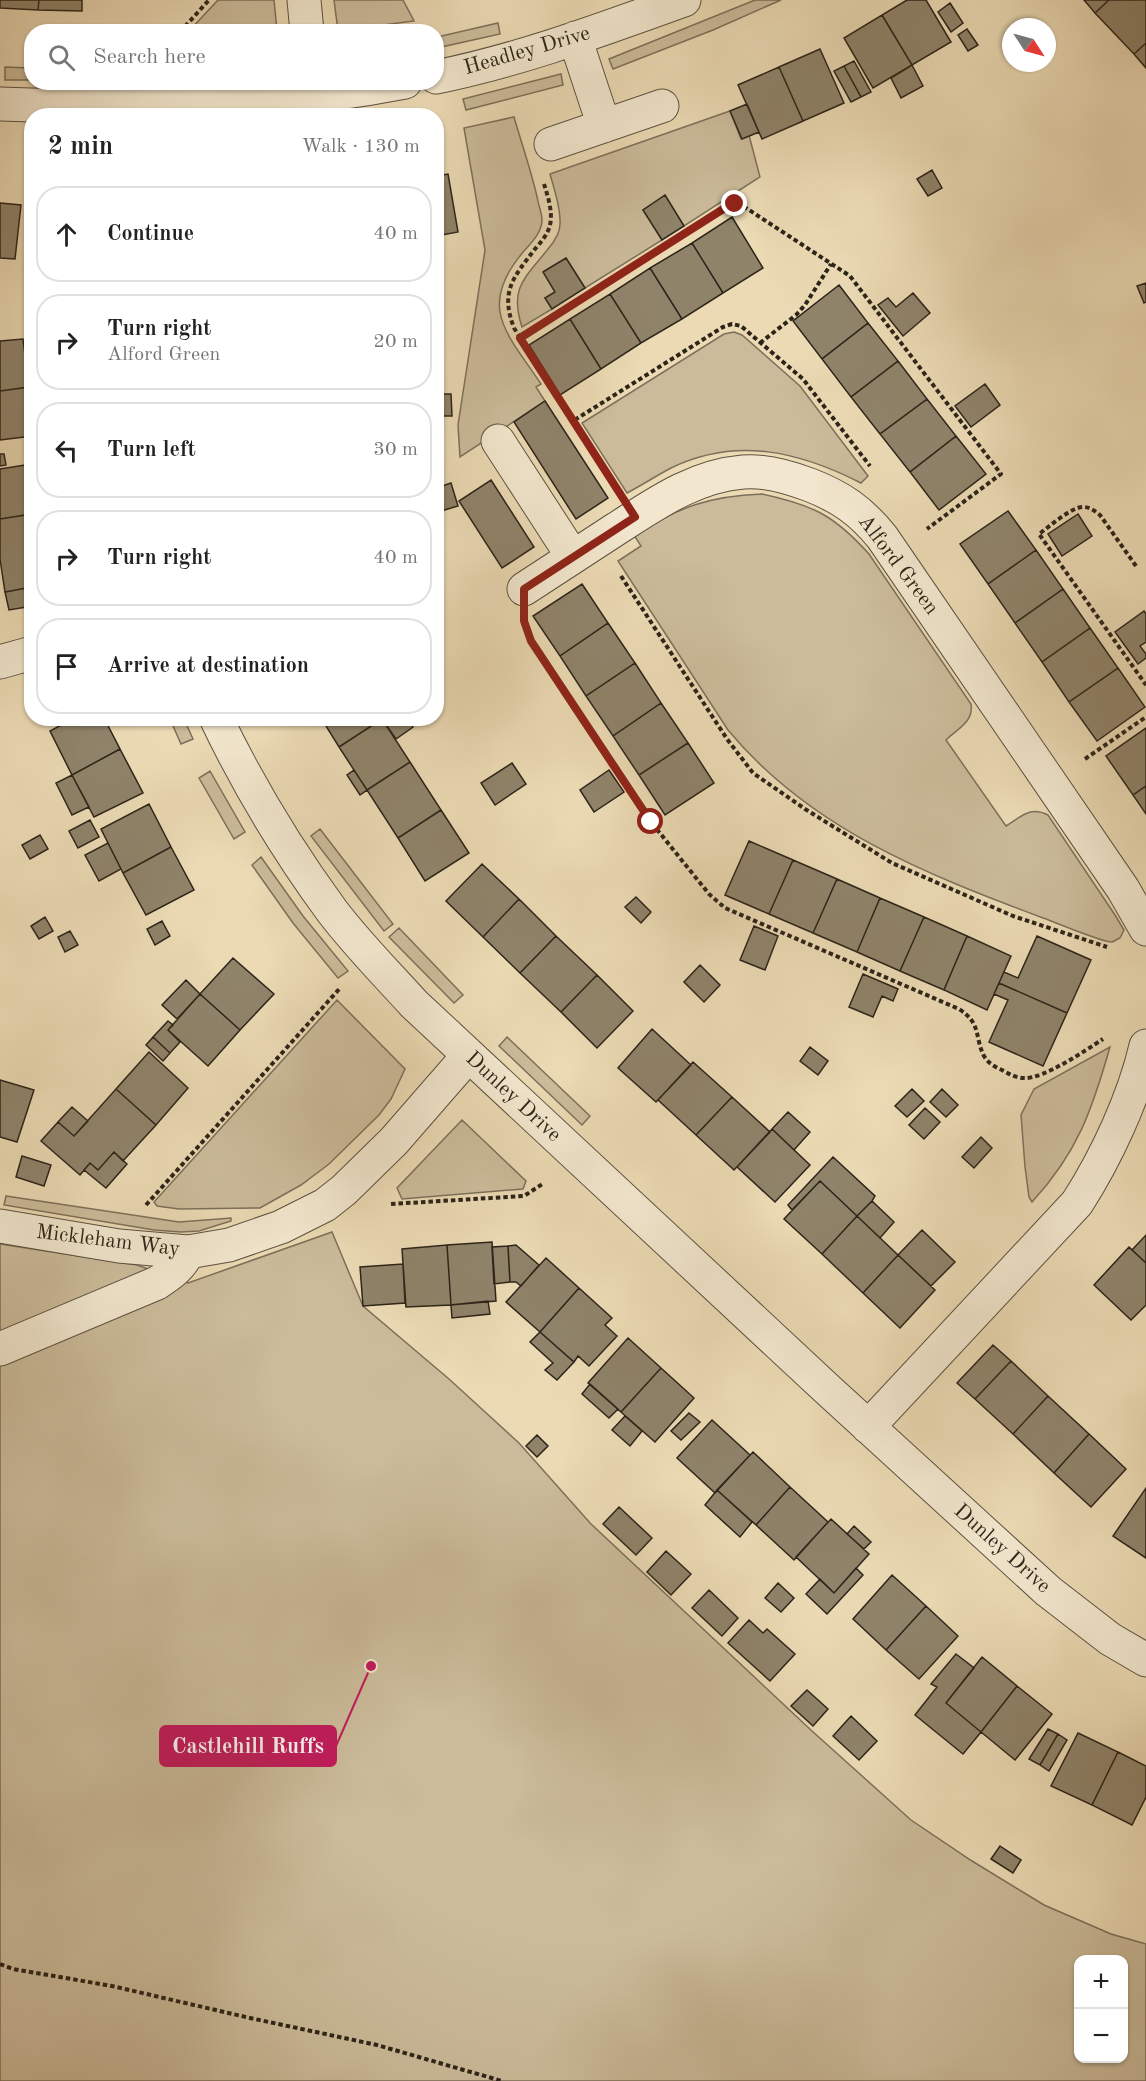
<!DOCTYPE html>
<meta charset="utf-8">
<style>
body{margin:0;font-family:"Old Standard TT",serif;background:#f2f2f2;color:#222}
.controls{position:absolute;right:18px;bottom:18px;display:grid;overflow:hidden;border-radius:12px;box-shadow:0 2px 4px #0004}
.controls button{width:54px;height:54px;display:grid;place-items:center;padding:0;border:0;border-bottom:2px solid #e0e0e0;background:#fff;color:#222;font:30px sans-serif}
.compass{position:absolute;left:1002px;top:18px;width:54px;height:54px;border-radius:50%;background:#fff;box-shadow:0 2px 4px #0004;rotate:126deg}
.stop{position:absolute;width:18px;height:18px;margin:-14px;border:4px solid #8f2418;border-radius:50%;background:#fff}
.stop.end{background:#8f2418;border-color:#fff;box-shadow:0 2px 6px #0008}
.list{margin:0;padding:0;list-style:none}
h2{display:flex;justify-content:space-between;align-items:center;height:78px;margin:0;padding:0 24px;font-size:26px}
h2 small{font-size:20px;font-weight:400;color:#767676}
.list li{display:grid;grid-template-columns:39px 1fr auto;gap:18px;align-items:center;box-sizing:border-box;height:96px;margin:0 12px 12px;padding:0 12px;border:2px solid #e0e0e0;border-radius:24px}
.list b{display:block;font-size:22px;white-space:nowrap}
.list p{margin:0;font-size:20px;white-space:nowrap;color:#767676}
.list em{font-size:20px;font-style:normal;color:#767676}
.icon{flex:none;width:33px;height:33px;fill:none;stroke:currentColor;stroke-width:2;stroke-linecap:round;stroke-linejoin:round}
.map{position:relative;flex:none;width:1146px;height:2081px;overflow:hidden}
.search{position:absolute;background:#fff;box-shadow:0 2px 4px #0004;left:24px;top:24px;width:420px;height:66px;display:flex;align-items:center;gap:15px;box-sizing:border-box;padding:0 21px;border-radius:24px;color:#767676;font-size:22px}
.panel{position:absolute;background:#fff;box-shadow:0 2px 4px #0004;left:24px;top:108px;width:420px;height:618px;border-radius:24px}
.map>svg:first-child{display:block}
.green{fill:#cbbb9a;stroke:#7c705a;stroke-width:1.5;fill-rule:evenodd}
.building{fill:#8f836a;stroke:#2c2419;stroke-width:1.5}
.lines{fill:none;stroke-linecap:round;stroke-linejoin:round}
.minor-casing{stroke:#5c5240;stroke-width:35}
.path{stroke:#2c2419;stroke-width:4;stroke-dasharray:4.5 3;stroke-linecap:butt}
.minor{stroke:#f2e7ce;stroke-width:33}
.route{stroke:#8f2418;stroke-width:8}
.labels{text-anchor:middle;dominant-baseline:central;stroke-width:4.5;stroke-linejoin:round;paint-order:stroke}
.street-label{font-size:21px;fill:#2c2419;stroke:#f2e7ce}
.leader{fill:none;stroke:#c2185b;stroke-width:2}
.callout-dot{fill:#c2185b;stroke:#f2e7ce;stroke-width:2}
.callout{fill:#c2185b;stroke:#c2185b;stroke-width:2}
.callout-label{font-size:22px;text-anchor:middle;font-weight:bold;fill:#fff}
</style>
<div class="map">
<svg width="1146" height="2081" viewBox="0 0 1146 2081">
<rect width="100%" height="100%" fill="#ebdab4"/>
<filter id="stains"><feTurbulence type="fractalNoise" baseFrequency=".00333" numOctaves="4"/><feColorMatrix values="0 0 0 0 .2 0 0 0 0 .09 0 0 0 0 .02 0 0 0 .5 -.17"/></filter>
<radialGradient id="worn" r=".72"><stop offset=".6" stop-color="#630" stop-opacity="0"/><stop offset="1" stop-color="#630" stop-opacity=".3"/></radialGradient>
<!-- green -->
<path class="green" d="M218,0H274L277,31H189Z
M334,0H403L414,21L338,31Z
M755,0H781L713,30L613,69L609,59Z
M498,23L500,34L437,48V37Z
M5,67L31,68V80H5Z
M561,74L563,85L466,110L463,99Z
M730,111L741,139L749,135L760,177L684,226L665,196L643,210L662,240L585,288L566,258L544,271L555,292L545,298L552,309L522,327C509,288 525,278 548,249C554,242 560,234 560,224C561,208 554,189 550,174Z
M514,117C522,145 532,173 538,201C539,207 542,214 542,220C542,232 532,242 524,251C476,307 507,333 541,384L536,387L545,401L460,457L458,425L485,250L464,128Z
M734,332L742,335L800,386L868,476L861,483C800,452 737,436 671,468C656,476 642,485 627,493L582,423L724,334Z
M762,494C813,505 834,515 869,554L971,704C974,722 957,729 946,740L1006,826C1022,816 1030,806 1048,815L1115,915L1124,930L1120,938C1117,939 1115,941 1112,942C1101,942 1055,922 1043,918C926,874 810,829 728,730L618,561L641,546L634,535C679,507 709,496 762,494Z
M170,719H184L193,739L181,744Z
M210,771L245,832L234,839L199,778Z
M320,829L393,924L384,931L311,836Z
M261,857L303,916L348,971L338,978L293,923L252,865Z
M399,928L463,995L454,1003L389,937Z
M337,1000L405,1069L391,1099L379,1115L329,1164L301,1185L260,1208L179,1209L157,1206L154,1202Z
M507,1037L590,1116L582,1125L499,1046Z
M1110,1047C1092,1110 1078,1152 1032,1202L1029,1197L1025,1167L1021,1115L1034,1089Z
M462,1120L526,1181L523,1189L402,1199L397,1188Z
M6,1196L179,1222L231,1218V1221L199,1231L181,1232L154,1230L4,1205Z
M332,1232L363,1306L449,1379L519,1443L591,1524L812,1731L911,1820L972,1861L1044,1905L1111,1934L1146,1944V2081H0V1244L137,1265L188,1283ZM1078,1960H1124V2058H1078Z"/>
<!-- building -->
<path class="building" d="M0,0H39L38,10L0,8Z
M39,0H82V11L38,10Z
M907,0H926L951,42L912,65L882,15Z
M1084,0H1109L1095,13Z
M1109,0H1146V43L1134,54L1095,13Z
M950,3L963,23L951,32L938,12Z
M882,15L912,65L873,88L844,38Z
M967,29L978,45L968,51L958,35Z
M1146,43V68L1134,54Z
M820,49L844,103L803,121L779,67Z
M854,61L871,92L861,97L844,66Z
M912,65L923,86L901,98L891,78Z
M844,66L861,97L851,102L834,71Z
M779,67L803,121L762,139L738,85Z
M747,104L759,132L742,139L730,111Z
M932,170L942,188L928,196L917,179Z
M448,174L458,232L436,236V176Z
M665,195L684,226L662,240L643,210Z
M0,203L21,205L15,259L0,258Z
M732,217L763,268L723,293L692,243Z
M692,243L723,293L682,319L650,268Z
M566,258L585,288L552,309L545,298L555,292L543,272Z
M650,268L682,319L641,343L610,294Z
M1146,283V302L1144,303L1137,286Z
M839,285L868,323L822,359L793,321Z
M913,293L930,313L903,336L878,305L888,298L896,307Z
M610,294L641,343L601,369L570,319Z
M570,319L601,369L560,395L529,345Z
M868,323L898,361L851,397L822,359Z
M23,339L29,387L0,391V341Z
M898,361L927,399L880,434L851,397Z
M985,384L1000,405L971,427L955,406Z
M29,387L32,436L0,440V391Z
M436,394H451L452,416H436Z
M927,399L956,436L910,472L880,434Z
M545,401L608,498L576,519L514,422Z
M956,436L986,474L939,510L910,472Z
M0,454H4L6,465L0,466Z
M32,464V514L0,519V469Z
M491,480L534,547L502,568L459,501Z
M451,483L458,506L441,511L436,496V488Z
M1008,511L1036,550L988,584L960,544Z
M32,514V587L5,592L0,559V519Z
M1078,514L1092,536L1062,556L1048,534Z
M1036,550L1063,589L1015,623L988,584Z
M582,584L608,623L560,656L533,616Z
M32,587V606L9,610L5,592Z
M1063,589L1090,628L1042,662L1015,623Z
M1144,611L1146,614V642L1140,646L1146,654V658L1138,664L1115,632Z
M608,623L635,663L586,696L560,656Z
M1090,628L1118,668L1069,702L1042,662Z
M635,663L661,703L613,736L586,696Z
M1118,668L1145,707L1097,741L1069,702Z
M661,703L688,743L639,775L613,736Z
M74,718H104L120,749L72,775L50,731Z
M321,718H382V719L339,747Z
M407,718L413,727L396,739L382,719Z
M382,719L410,762L367,790L339,747Z
M1146,728V786L1133,795L1106,756Z
M688,743L714,783L665,815L639,775Z
M120,749L143,793L94,817L72,775Z
M410,762L441,810L398,838L367,790Z
M512,763L526,784L495,805L481,783Z
M354,770L367,790L360,795L347,775Z
M609,770L624,792L594,812L580,790Z
M72,775L89,807L72,815L56,783Z
M1146,786V814L1133,795Z
M149,804L171,847L123,873L101,829Z
M441,810L469,853L425,881L398,838Z
M90,820L99,837L78,848L69,831Z
M40,835L48,849L30,859L22,845Z
M749,841L793,860L769,914L725,895Z
M108,843L121,869L99,881L85,855Z
M171,847L194,890L146,915L123,873Z
M793,860L837,879L813,933L769,914Z
M482,864L519,899L483,937L446,901Z
M837,879L880,898L857,952L813,933Z
M636,897L651,912L641,923L625,907Z
M880,898L924,917L900,971L857,952Z
M519,899L556,936L520,973L483,937Z
M45,917L53,931L39,939L31,926Z
M924,917L967,936L944,990L900,971Z
M162,921L170,936L155,945L147,929Z
M754,926L778,936L765,970L740,960Z
M70,931L78,945L65,952L58,937Z
M556,936L597,975L561,1012L520,973Z
M967,936L1011,956L987,1010L944,990Z
M1037,936L1091,960L1067,1013L999,983L1004,972L1018,978Z
M233,958L274,994L240,1030L200,994Z
M700,965L720,985L704,1002L684,982Z
M863,974L898,989L893,1001L882,996L873,1017L849,1007Z
M597,975L633,1011L597,1048L561,1012Z
M186,980L200,994L177,1019L162,1005Z
M999,983L1067,1013L1043,1066L989,1042L1008,1000L994,994Z
M200,994L240,1030L208,1066L168,1030Z
M168,1021L173,1025L168,1030L180,1042L170,1053L153,1037Z
M652,1029L691,1065L656,1102L618,1068Z
M153,1037L170,1053L163,1061L146,1045Z
M810,1047L828,1061L818,1075L800,1061Z
M149,1052L188,1088L156,1125L116,1089Z
M693,1062L732,1097L696,1135L658,1100Z
M0,1080L34,1090L17,1142L0,1137Z
M116,1089L156,1125L123,1161L114,1152L98,1170L90,1163L80,1175L41,1141L58,1122L74,1136Z
M912,1089L924,1101L907,1117L895,1106Z
M942,1089L958,1105L946,1117L930,1102Z
M732,1097L770,1132L734,1170L696,1135Z
M72,1107L88,1121L74,1136L58,1122Z
M925,1108L940,1122L924,1139L909,1125Z
M788,1112L810,1132L794,1150L772,1129Z
M772,1129L810,1165L775,1202L737,1167Z
M981,1137L992,1148L974,1168L962,1157Z
M114,1152L127,1164L106,1188L84,1170L90,1163L98,1170Z
M22,1156L51,1165L44,1186L16,1177Z
M833,1157L875,1196L872,1201L857,1216L820,1181L792,1210L788,1205Z
M820,1181L857,1216L822,1254L784,1219Z
M872,1201L894,1222L880,1238L857,1216Z
M857,1216L898,1255L863,1293L822,1254Z
M922,1230L955,1262L931,1286L898,1255Z
M1146,1235V1263L1132,1250Z
M492,1242L496,1301L451,1305L447,1245Z
M447,1245L451,1305L406,1307L402,1249Z
M516,1245L539,1265L521,1286L516,1282H510L508,1246Z
M508,1246L510,1282L494,1284L492,1247Z
M1129,1247L1146,1263V1305L1131,1320L1094,1285Z
M898,1255L935,1290L900,1328L863,1293Z
M546,1258L579,1288L540,1332L506,1302Z
M403,1264L405,1303L363,1306L360,1267Z
M579,1288L612,1318L605,1325L617,1336L589,1366L578,1356L574,1362L540,1332Z
M488,1301L490,1314L452,1318L451,1305Z
M540,1332L574,1362L557,1380L545,1370L553,1363L530,1342Z
M628,1338L661,1368L621,1412L588,1383Z
M993,1345L1011,1361L975,1399L957,1383Z
M1011,1361L1048,1396L1013,1434L975,1399Z
M661,1368L694,1398L655,1442L621,1412Z
M590,1384L618,1409L609,1418L582,1394Z
M1048,1396L1089,1434L1054,1473L1013,1434Z
M689,1413L700,1422L681,1440L671,1431Z
M625,1416L642,1431L630,1446L612,1430Z
M712,1420L750,1455L715,1493L677,1458Z
M1089,1434L1126,1469L1091,1507L1054,1473Z
M537,1435L548,1446L537,1457L526,1446Z
M753,1452L790,1487L756,1525L717,1490Z
M790,1487L828,1522L794,1560L756,1525Z
M1146,1488V1558L1113,1536Z
M717,1490L752,1522L740,1537L705,1505Z
M619,1507L652,1538L636,1555L603,1524Z
M831,1519L869,1554L834,1593L796,1557Z
M854,1526L871,1542L864,1549L847,1534Z
M666,1551L691,1574L671,1595L647,1572Z
M856,1568L863,1575L827,1614L806,1594L820,1579L834,1593Z
M892,1575L926,1606L886,1650L853,1619Z
M778,1583L794,1598L781,1612L765,1598Z
M709,1590L738,1618L722,1636L692,1608Z
M926,1606L958,1636L919,1679L886,1650Z
M749,1620L763,1633L767,1629L795,1654L770,1681L728,1643Z
M956,1654L974,1668L946,1703L981,1732L963,1754L915,1715L937,1687L931,1684Z
M982,1657L1017,1686L981,1732L946,1703Z
M1017,1686L1052,1714L1015,1760L981,1732Z
M807,1690L828,1709L813,1726L791,1706Z
M851,1716L877,1741L859,1760L833,1736Z
M1048,1729L1058,1734L1040,1765L1029,1759Z
M1078,1733L1118,1752L1092,1805L1051,1786Z
M1058,1734L1067,1740L1049,1771L1040,1765Z
M1118,1752L1146,1766V1797L1132,1825L1092,1805Z
M1000,1846L1021,1860L1013,1873L991,1859Z"/>
<g class="lines">
<!-- minor casing -->
<g class="minor-casing">
<path id="minor" d="M304,0L307,32
M575,38L604,126
M436,77C521,60 603,29 684,0
M0,104C135,109 272,108 405,82
M551,144L662,106
M498,441L573,557
M524,589C555,569 585,549 616,529C655,504 694,476 743,472C765,470 789,477 810,485C841,497 861,511 882,537L1123,889L1146,929
M0,662L32,653
M216,718C248,785 288,851 332,911C357,944 386,973 414,1004L826,1388L1048,1591L1110,1639L1146,1660
M0,1226L119,1246L188,1252L229,1245L281,1227L325,1205L344,1190L394,1141L468,1056
M0,1349L157,1283C171,1274 181,1267 188,1252
M868,1427L1077,1203C1106,1158 1134,1098 1146,1046"/>
</g>
<!-- path -->
<path class="path" d="M180,32L209,0
M544,184C548,197 553,212 550,225C548,234 541,242 535,249C513,278 500,291 514,328L573,421
M520,338L728,206L735,204L743,206L850,276L1001,474L927,529
M760,343L796,315L805,305L831,264
M613,482L573,421L723,327L732,324L741,326L803,379L870,466
M1136,566L1100,515C1095,511 1090,507 1083,507C1071,507 1049,527 1039,534L1146,685
M621,576L727,739L753,773L805,809L892,863L1013,916L1107,947
M527,628L531,641L651,822L709,894L725,908L959,1009C982,1024 974,1036 984,1056C988,1063 995,1067 1002,1070C1009,1074 1016,1078 1024,1078C1044,1079 1086,1050 1103,1039
M1085,759L1146,717
M391,1204L524,1196L544,1183
M146,1205L341,987
M0,1964L13,1969L112,1986L250,2018L377,2045L502,2081"/>
<!-- minor -->
<use href="#minor" class="minor"/>
</g>
<g class="lines">
<!-- route -->
<path class="route" d="M651,822L531,641L524,621V589L635,517L520,338L728,206L735,204"/>
</g>
<g class="labels">
<!-- street labels -->
<g class="street-label">
<text transform="translate(527 51) rotate(-16)">Headley Drive</text>
<text transform="translate(898 565) rotate(53)">Alford Green</text>
<text transform="translate(513 1097) rotate(43)">Dunley Drive</text>
<text transform="translate(108 1241) rotate(7)">Mickleham Way</text>
<text transform="translate(1002 1549) rotate(42)">Dunley Drive</text>
</g>
</g>
<!-- callouts -->
<path class="leader" d="M371 1666L336 1746"/>
<circle class="callout-dot" cx="371" cy="1666" r="6"/>
<rect class="callout" x="160" y="1726" width="176" height="40" rx="6"/>
<g class="callout-label">
<text x="248" y="1753">Castlehill Ruffs</text>
</g>
<rect width="100%" height="100%" filter="url(#stains)"/>
<rect width="100%" height="100%" fill="url(#worn)"/>
</svg>
<div class="controls">
<button>+</button>
<button>−</button>
</div>
<svg class="compass" viewBox="-18 -18 36 36"><path d="M0-13l5 13h-10z" fill="#e53935"/><path d="M0 13l5-13h-10z" fill="#767676"/></svg>
<div class="stop" style="left:651px;top:822px"></div>
<div class="stop end" style="left:735px;top:204px"></div>
<div class="search"><svg class="icon" aria-label="search" viewBox="0 0 24 24"><circle cx="10" cy="10" r="6"/><path d="M15 15l6 6"/></svg>Search here</div>
<section class="panel">
<h2>2 min<small>Walk · 130 m</small></h2>
<ul class="list">
<li><svg class="icon" aria-label="ahead" viewBox="0 0 24 24"><path d="M12 20V5M6 11l6-6 6 6"/></svg><div><b>Continue</b></div><em>40 m</em></li>
<li><svg class="icon" aria-label="right" viewBox="0 0 24 24"><path d="M7 20v-9h11M14 6l5 5-5 5"/></svg><div><b>Turn right</b><p>Alford Green</p></div><em>20 m</em></li>
<li><svg class="icon" aria-label="left" viewBox="0 0 24 24"><path d="M17 20v-9H6M10 6l-5 5 5 5"/></svg><div><b>Turn left</b></div><em>30 m</em></li>
<li><svg class="icon" aria-label="right" viewBox="0 0 24 24"><path d="M7 20v-9h11M14 6l5 5-5 5"/></svg><div><b>Turn right</b></div><em>40 m</em></li>
<li><svg class="icon" aria-label="arrive" viewBox="0 0 24 24"><path d="M6 21V4h12l-3 4 3 4H6"/></svg><div><b>Arrive at destination</b></div></li>
</ul>
</section>
</div>
